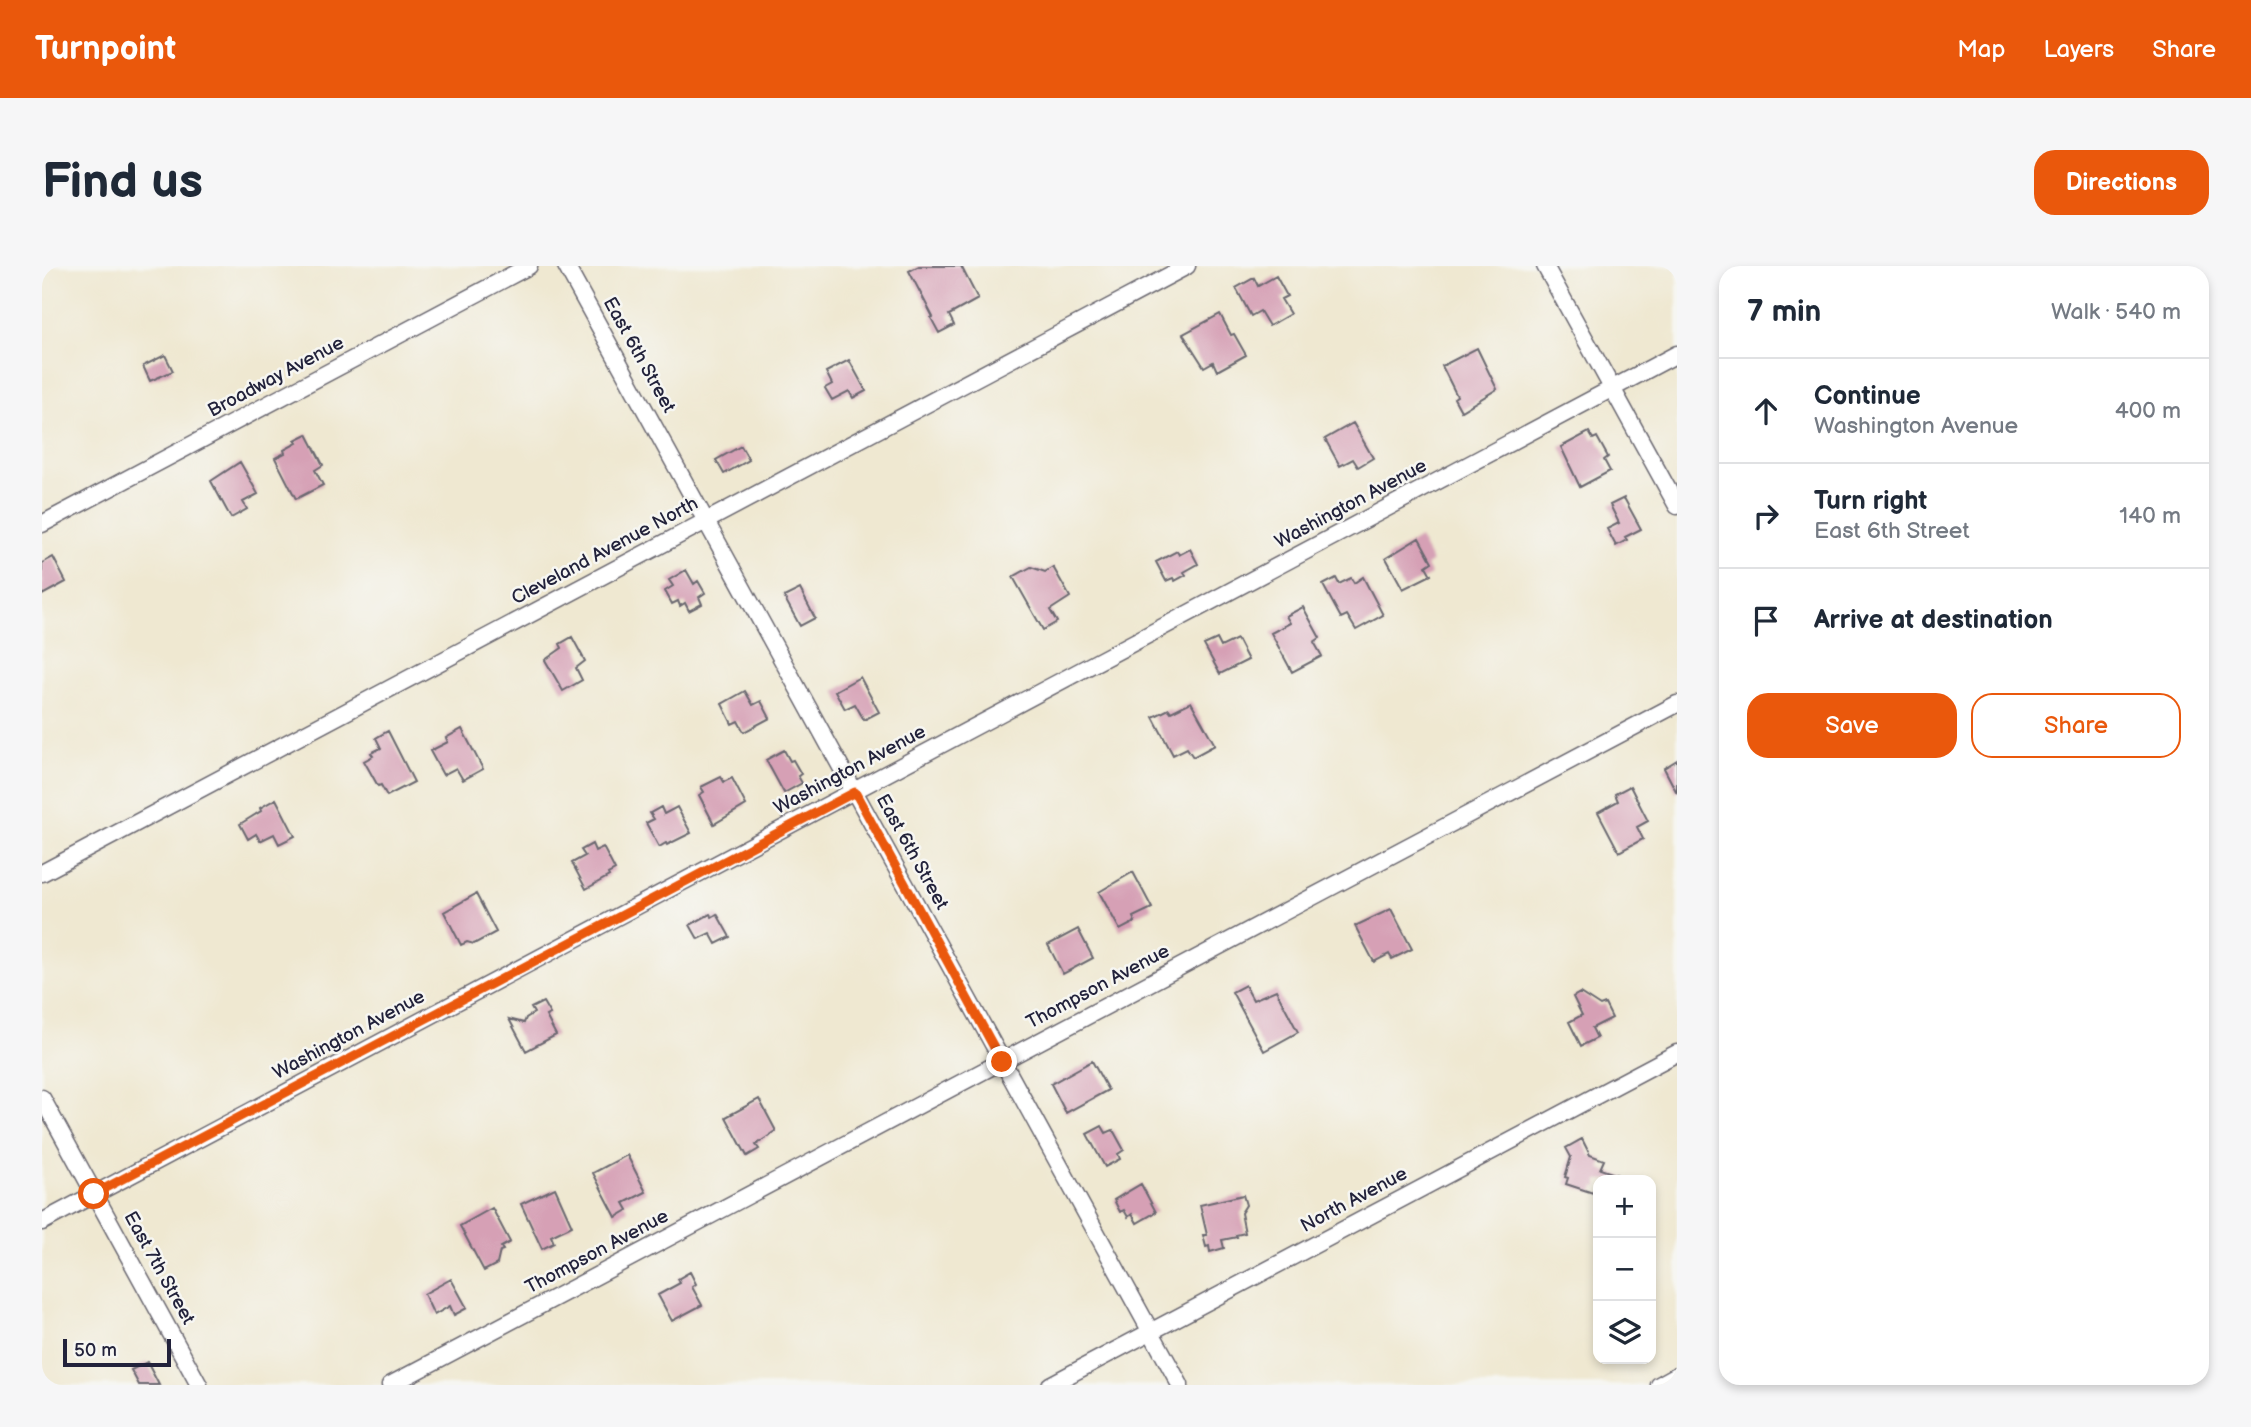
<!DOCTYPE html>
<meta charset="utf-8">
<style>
body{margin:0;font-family:"Balsamiq Sans",sans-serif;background:#f6f6f7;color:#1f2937}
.controls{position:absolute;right:21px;bottom:21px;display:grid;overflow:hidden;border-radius:14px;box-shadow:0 4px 10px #0003}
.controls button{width:63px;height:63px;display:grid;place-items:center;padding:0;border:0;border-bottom:2px solid #e0e1e3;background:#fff;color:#1f2937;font:35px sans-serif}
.scale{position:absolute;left:21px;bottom:18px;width:108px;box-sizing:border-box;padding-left:7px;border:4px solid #22223b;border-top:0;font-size:19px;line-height:24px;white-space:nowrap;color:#22223b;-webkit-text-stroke:5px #f6f6f2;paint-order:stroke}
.stop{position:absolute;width:21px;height:21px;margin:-16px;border:5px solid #ea580c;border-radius:50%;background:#fff}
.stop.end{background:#ea580c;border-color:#fff;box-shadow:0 2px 7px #0008}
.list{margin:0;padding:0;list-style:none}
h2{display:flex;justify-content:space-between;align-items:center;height:91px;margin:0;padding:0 28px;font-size:30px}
h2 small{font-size:23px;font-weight:400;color:#747a83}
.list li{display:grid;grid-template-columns:46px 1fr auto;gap:21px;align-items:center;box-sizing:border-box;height:105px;padding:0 28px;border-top:2px solid #e0e1e3}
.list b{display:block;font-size:26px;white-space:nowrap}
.list p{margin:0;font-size:23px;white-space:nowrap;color:#747a83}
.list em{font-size:23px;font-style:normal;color:#747a83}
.actions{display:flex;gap:14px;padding:21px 28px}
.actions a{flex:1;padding:16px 0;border:2px solid #ea580c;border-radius:21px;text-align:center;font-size:24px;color:#ea580c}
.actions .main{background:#ea580c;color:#fff}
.icon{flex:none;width:38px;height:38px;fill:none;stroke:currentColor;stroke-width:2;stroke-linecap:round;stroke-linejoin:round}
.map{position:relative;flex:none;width:1635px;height:1119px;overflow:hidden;border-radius:21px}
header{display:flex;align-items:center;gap:42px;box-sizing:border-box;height:98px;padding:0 35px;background:#ea580c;color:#fff}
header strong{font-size:33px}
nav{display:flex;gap:38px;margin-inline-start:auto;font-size:24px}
.intro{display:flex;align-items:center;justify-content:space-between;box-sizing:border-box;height:168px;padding:0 42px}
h1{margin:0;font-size:49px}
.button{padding:18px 32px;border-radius:21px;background:#ea580c;color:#fff;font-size:24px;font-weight:700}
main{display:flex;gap:42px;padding:0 42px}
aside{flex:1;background:#fff;border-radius:21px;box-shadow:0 4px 10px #0003}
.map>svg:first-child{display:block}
.building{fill:#d6a0b5}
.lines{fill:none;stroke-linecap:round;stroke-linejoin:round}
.minor-casing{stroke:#6a6770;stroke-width:19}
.minor{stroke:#fff;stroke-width:16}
.route{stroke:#ea580c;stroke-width:9}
.labels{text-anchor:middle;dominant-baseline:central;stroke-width:5;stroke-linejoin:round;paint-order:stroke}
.street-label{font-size:19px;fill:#22223b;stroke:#f6f6f2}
</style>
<header>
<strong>Turnpoint</strong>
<nav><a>Map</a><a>Layers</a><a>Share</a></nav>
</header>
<div class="intro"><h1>Find us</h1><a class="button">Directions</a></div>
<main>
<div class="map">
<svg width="1635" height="1119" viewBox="0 0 1635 1119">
<rect width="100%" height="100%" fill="#f6f6f2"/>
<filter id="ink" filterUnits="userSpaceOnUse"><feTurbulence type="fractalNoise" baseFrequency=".0143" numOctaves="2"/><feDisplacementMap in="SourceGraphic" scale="14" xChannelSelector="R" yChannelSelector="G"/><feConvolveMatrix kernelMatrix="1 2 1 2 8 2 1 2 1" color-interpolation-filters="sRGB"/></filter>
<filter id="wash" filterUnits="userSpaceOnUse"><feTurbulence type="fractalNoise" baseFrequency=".00686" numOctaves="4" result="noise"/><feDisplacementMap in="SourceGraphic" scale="28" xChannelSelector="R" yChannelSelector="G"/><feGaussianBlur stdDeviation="1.57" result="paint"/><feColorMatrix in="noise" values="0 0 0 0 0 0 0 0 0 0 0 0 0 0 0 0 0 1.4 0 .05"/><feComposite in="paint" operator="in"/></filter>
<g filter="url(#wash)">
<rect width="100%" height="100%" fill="#efe8d1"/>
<g id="blocks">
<!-- building -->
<path class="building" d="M877,0H919L936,33L907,49L912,59L897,67L889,52L891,51L867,5Z
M1234,10L1245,30L1239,33L1248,48L1227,60L1218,45L1209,50L1194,22L1212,12L1216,20Z
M1178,48L1189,69L1192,68L1204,89L1175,105L1171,96L1162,101L1141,68Z
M1435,82L1455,123L1419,145L1412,132L1415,130L1400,100Z
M123,89L131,105L108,115L101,100Z
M807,94L824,125L811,132L807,125L790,134L783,122L790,118L784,106Z
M1311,157L1331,192L1316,201L1311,193L1298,200L1283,173Z
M1547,166L1551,173L1555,171L1566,191L1562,194L1568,205L1538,221L1519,181Z
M265,168L281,199L273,204L281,219L254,233L233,192L243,187L242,184L255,177L253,174Z
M699,180L707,194L682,208L674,194Z
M198,196L216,228L201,236L205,243L189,252L169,215Z
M1582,232L1599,263L1583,271L1585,274L1574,280L1565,263L1577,257L1568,239Z
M1377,272L1390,296L1384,300L1389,309L1361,323L1344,292Z
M1148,283L1156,298L1142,306L1144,309L1133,315L1131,312L1124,315L1114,296L1135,285L1137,289Z
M11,291L24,316L0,329V297Z
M989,301L1003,306L1011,301L1028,331L1008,344L1015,356L1001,364L971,311Z
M644,304L652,318L656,315L663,327L657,331L660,338L647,345L643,337L638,340L636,335L630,338L623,325L631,320L627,314Z
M1321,311L1341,349L1314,364L1305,349L1299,352L1281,319L1294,312L1297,318L1309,312L1312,317Z
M758,323L773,352L758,360L742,331Z
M1261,341L1278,372L1272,376L1280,390L1250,406L1229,367L1248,357L1244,350Z
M530,371L543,395L534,402L540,414L521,425L503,394L520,382L518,378Z
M1175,373L1179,381L1195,373L1206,394L1178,408L1162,379Z
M818,411L837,446L822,454L813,438L803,443L793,425Z
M703,425L711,439L719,435L728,452L702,466L696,455L690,458L680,438Z
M1149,436L1173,479L1151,491L1145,482L1131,489L1111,451L1127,443L1129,446Z
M420,463L441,503L421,514L414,502L401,509L388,485L406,476L404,472Z
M346,465L372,516L345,530L339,519L336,520L322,495L331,490L329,487L339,482L334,472Z
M742,484L748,495L751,494L759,508L756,510L760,517L742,527L724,494Z
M1635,494V527L1622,502Z
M679,511L682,516L690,512L704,539L672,558L657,529L662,526L659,521Z
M1588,520L1606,555L1595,561L1601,573L1577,586L1556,546L1576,535L1573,528Z
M234,533L253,570L237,578L232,568L218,575L214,568L206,573L198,558L219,545L218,542Z
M619,541L622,548L635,541L649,567L625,579L624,577L617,581L604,557L612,553L608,547Z
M550,578L553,585L561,581L573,604L566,608L567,610L544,623L530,597L543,590L539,584Z
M1091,606L1110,642L1091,651L1093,656L1078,664L1057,626Z
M434,628L454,666L432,678L425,676L419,679L402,646Z
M1349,643L1370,683L1350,693L1347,688L1332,696L1313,660Z
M668,648L670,651L675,648L688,671L674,678L668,667L656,673L648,659Z
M1036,663L1051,692L1021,708L1006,679Z
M1203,719L1211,734L1234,724L1256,766L1222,785L1190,726Z
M1538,727L1558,740L1563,738L1570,752L1550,762L1555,772L1539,780L1527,756L1540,749L1531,731Z
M501,736L508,748L504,750L514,769L484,785L467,753L482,757L484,752L492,747L489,742Z
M1050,795L1066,824L1024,847L1009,818Z
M717,833L734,865L714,879L717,883L705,890L684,851Z
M1060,860L1064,867L1071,864L1082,884L1076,888L1078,893L1063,901L1045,868Z
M1540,873L1548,889L1562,894L1558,903L1585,912V914H1556V921L1553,920L1551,927L1524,918L1526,912L1523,911L1529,891L1524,882Z
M585,889L604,926L582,937L586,944L574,951L551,907Z
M1099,918L1114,946L1095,957L1090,948L1086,951L1082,944L1078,946L1072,934Z
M513,922L530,960L509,970L512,977L500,983L479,938Z
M1201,929L1204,939L1199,947L1203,967L1194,969L1195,971L1180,974L1182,982L1168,986L1167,980L1164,981L1161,969H1165L1158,939Z
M450,942L468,976L459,981L461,984L458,985L455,998L442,1005L418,960Z
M648,1006L654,1018L650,1021L660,1039L630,1055L616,1029L638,1017L636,1013Z
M409,1013L425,1042L412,1049L408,1040L392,1049L382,1028Z
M105,1096L117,1119H97L89,1104Z"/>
</g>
</g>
<g filter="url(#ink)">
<use href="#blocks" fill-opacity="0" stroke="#6a6770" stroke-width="2"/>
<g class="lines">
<!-- minor casing -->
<g class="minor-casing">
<path id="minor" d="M524,0L1138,1119
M1503,0L1635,240
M0,258L487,0
M0,607L1145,0
M0,832L157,1119
M0,956L1635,88
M348,1119L1635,438
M1008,1119L1635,787
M1617,1119L1635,1109"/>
</g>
<!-- minor -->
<use href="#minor" class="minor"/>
</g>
</g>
<g class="lines" filter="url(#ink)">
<!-- route -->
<path class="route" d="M52,928L813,526L960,796"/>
</g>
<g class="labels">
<!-- street labels -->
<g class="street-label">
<text transform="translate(597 89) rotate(61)">East 6th Street</text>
<text transform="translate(234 111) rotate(-28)">Broadway Avenue</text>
<text transform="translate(1309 238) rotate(-28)">Washington Avenue</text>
<text transform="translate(563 285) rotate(-28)">Cleveland Avenue North</text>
<text transform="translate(808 504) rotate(-28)">Washington Avenue</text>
<text transform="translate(870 586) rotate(61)">East 6th Street</text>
<text transform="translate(1056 721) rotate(-28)">Thompson Avenue</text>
<text transform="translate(307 769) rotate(-28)">Washington Avenue</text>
<text transform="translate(1312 934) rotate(-28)">North Avenue</text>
<text transform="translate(555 986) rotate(-28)">Thompson Avenue</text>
<text transform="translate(117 1002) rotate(61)">East 7th Street</text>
</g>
</g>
</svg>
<div class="controls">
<button>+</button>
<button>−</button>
<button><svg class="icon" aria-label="layers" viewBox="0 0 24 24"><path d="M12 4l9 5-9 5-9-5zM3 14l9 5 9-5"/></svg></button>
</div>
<div class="scale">50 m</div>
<div class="stop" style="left:52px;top:928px"></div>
<div class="stop end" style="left:960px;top:796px"></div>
</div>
<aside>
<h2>7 min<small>Walk · 540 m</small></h2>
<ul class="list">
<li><svg class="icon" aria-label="ahead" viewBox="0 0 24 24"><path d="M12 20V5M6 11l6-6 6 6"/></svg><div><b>Continue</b><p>Washington Avenue</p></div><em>400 m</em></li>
<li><svg class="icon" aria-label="right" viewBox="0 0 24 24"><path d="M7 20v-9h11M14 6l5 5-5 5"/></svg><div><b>Turn right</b><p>East 6th Street</p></div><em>140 m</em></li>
<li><svg class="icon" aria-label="arrive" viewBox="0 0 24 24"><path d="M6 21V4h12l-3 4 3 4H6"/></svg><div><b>Arrive at destination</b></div></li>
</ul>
<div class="actions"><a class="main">Save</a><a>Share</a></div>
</aside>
</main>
